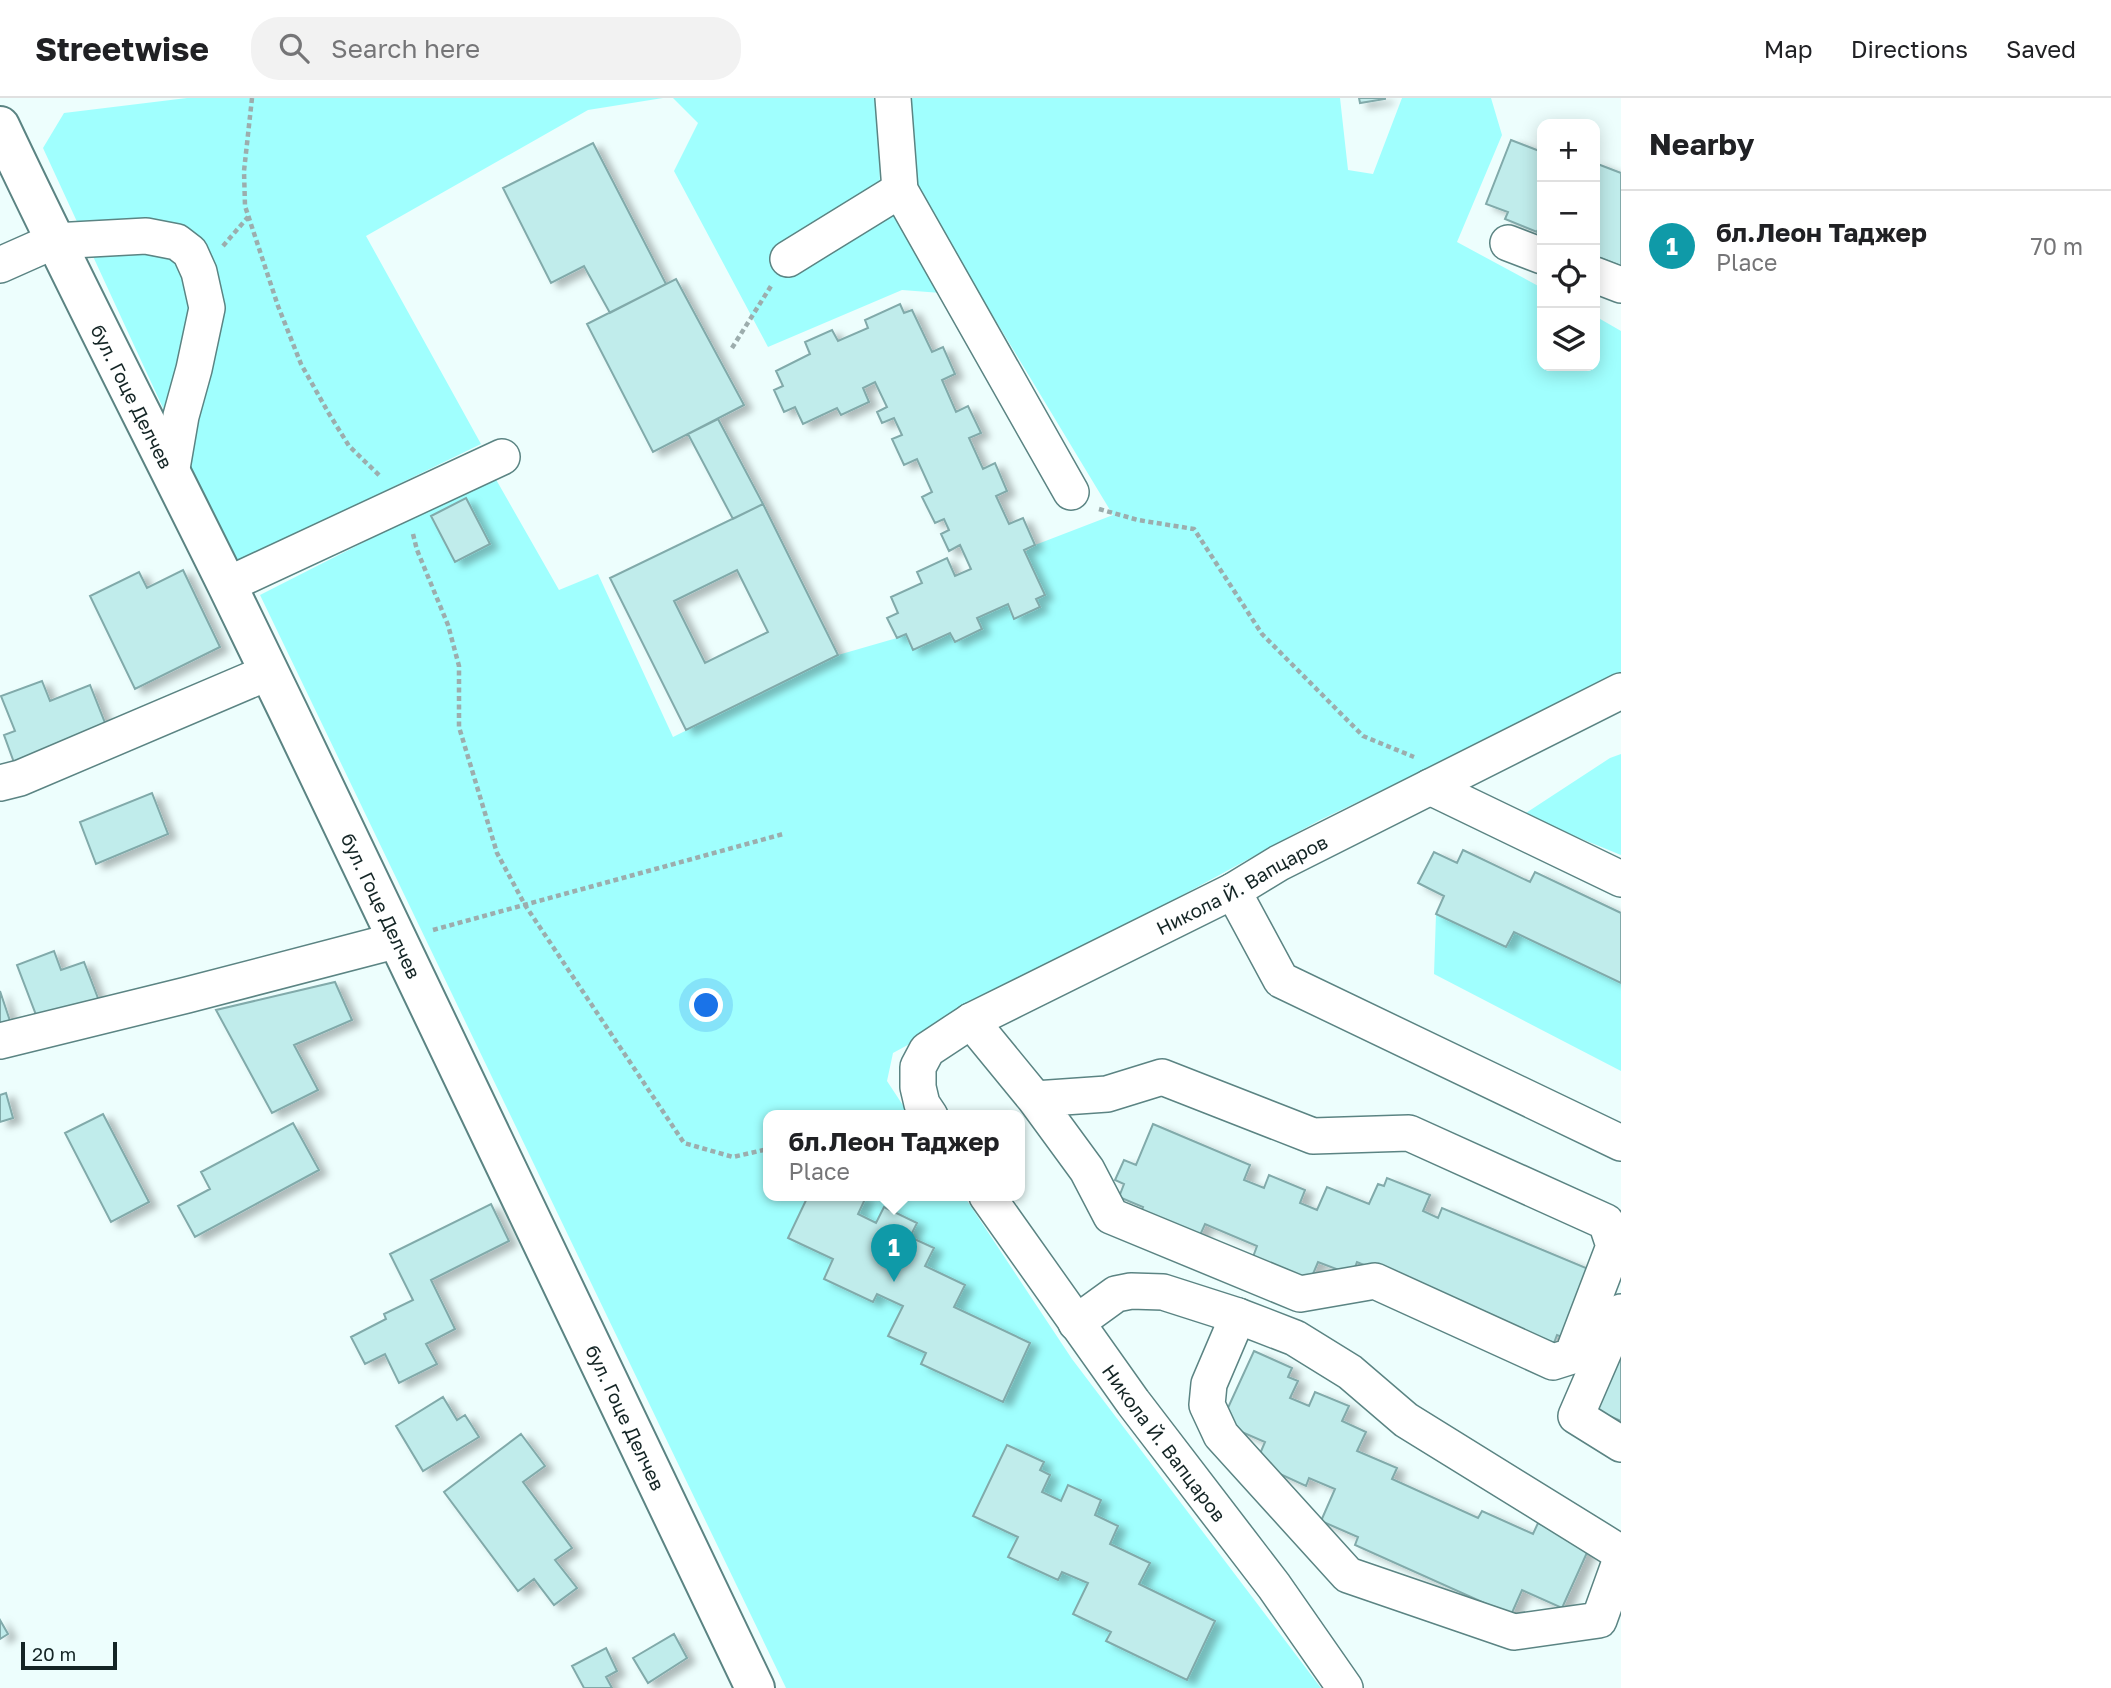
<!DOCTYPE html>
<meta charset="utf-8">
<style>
body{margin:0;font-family:"Golos Text",sans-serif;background:#f2f2f2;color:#202124}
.controls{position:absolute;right:21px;top:21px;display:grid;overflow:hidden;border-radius:14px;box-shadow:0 4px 18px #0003}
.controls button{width:63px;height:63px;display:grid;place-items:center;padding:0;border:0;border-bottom:2px solid #e0e0e0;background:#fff;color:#202124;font:35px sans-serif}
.scale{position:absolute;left:21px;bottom:18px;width:96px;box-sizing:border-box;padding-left:7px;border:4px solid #142525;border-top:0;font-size:19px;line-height:24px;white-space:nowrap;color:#142525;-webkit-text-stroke:5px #edfefd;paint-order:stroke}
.you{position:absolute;left:707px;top:908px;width:24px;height:24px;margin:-18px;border:5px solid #fff;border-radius:50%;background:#1a73e8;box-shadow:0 0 0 10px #1a73e833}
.badge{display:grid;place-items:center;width:46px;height:46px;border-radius:50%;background:#d93025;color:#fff;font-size:23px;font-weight:700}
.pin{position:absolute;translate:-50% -58px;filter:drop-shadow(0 2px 4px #0008)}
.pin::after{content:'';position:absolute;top:37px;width:24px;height:21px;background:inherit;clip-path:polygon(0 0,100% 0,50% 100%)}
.popup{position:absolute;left:763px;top:1012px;width:262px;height:91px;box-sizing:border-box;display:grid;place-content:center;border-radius:14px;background:#fff;filter:drop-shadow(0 2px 5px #0005);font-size:23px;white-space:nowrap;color:#757577}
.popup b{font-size:26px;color:#202124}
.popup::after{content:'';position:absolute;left:50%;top:100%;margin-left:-14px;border:14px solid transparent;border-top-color:#fff}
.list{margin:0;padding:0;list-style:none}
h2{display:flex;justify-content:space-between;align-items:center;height:91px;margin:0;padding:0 28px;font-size:30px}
h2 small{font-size:23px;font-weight:400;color:#757577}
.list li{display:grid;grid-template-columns:46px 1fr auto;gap:21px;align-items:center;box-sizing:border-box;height:112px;padding:0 28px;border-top:2px solid #e0e0e0}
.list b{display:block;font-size:26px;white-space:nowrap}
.list p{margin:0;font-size:23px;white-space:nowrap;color:#757577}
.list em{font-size:23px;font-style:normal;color:#757577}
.icon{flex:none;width:38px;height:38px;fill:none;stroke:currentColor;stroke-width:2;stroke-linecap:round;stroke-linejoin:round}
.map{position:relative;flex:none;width:1621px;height:1590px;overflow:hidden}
header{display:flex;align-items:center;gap:42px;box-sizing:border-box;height:98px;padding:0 35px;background:#fff;border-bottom:2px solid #e0e0e0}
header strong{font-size:33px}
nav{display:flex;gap:38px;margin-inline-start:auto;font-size:24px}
.search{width:490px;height:63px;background:#f2f2f2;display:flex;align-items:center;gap:18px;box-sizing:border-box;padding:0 24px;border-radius:28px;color:#757577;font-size:26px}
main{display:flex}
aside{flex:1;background:#fff}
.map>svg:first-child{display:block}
.green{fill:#a0fffe}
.building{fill:#c0eceb;stroke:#81aaaa;stroke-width:2;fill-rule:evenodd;filter:url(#shadow)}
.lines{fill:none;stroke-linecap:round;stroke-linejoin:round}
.minor-casing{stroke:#5b8483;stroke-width:38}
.major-casing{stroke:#5b8483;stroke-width:42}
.path{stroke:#9cadad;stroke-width:4.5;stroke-dasharray:5 3.5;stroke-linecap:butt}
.minor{stroke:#fff;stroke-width:35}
.major{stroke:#fff;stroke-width:38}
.labels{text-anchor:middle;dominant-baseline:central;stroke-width:7;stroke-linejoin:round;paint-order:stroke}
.street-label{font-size:19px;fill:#142525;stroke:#edfefd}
</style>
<header>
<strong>Streetwise</strong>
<div class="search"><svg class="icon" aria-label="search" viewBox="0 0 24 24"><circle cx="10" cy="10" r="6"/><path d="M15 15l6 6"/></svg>Search here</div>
<nav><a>Map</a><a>Directions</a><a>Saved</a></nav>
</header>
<main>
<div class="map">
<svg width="1621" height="1590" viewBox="0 0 1621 1590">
<defs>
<filter id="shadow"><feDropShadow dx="8" dy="4.5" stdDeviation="3.5" flood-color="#0004"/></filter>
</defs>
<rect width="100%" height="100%" fill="#edfefd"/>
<!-- green -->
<path class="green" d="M187,0H663L588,12L366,138L481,346L235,466L43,50L64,15Z
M673,0H879L880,94L941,195L902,192L768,249L674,73L698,25Z
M910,0H1340L1348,72L1373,76L1402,0H1491L1502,37L1457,144L1542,190V268H1595V218L1621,233V578L1320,722L893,955L887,983L910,1018H768V1098H964L1072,1261L1321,1590H786L260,497L494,378L559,492L598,476L673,639L838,557L897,540L1035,447L1113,417L912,84Z
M1621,656V757L1523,717L1610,660Z
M1436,816L1506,849L1514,834L1621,885V973L1434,876Z"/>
<!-- building -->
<path class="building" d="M1359,0H1385V1L1360,5Z
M1511,42L1542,54V121L1537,134L1505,121L1508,114L1486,106Z
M593,45L666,186L610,215L584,168L551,185L503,90Z
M1595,65L1621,75V168L1595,158Z
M676,181L744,307L653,354L587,226Z
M900,206L904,215L912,212L932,254L943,249L955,276L942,282L956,314L968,308L981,335L969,340L983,371L995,365L1007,393L996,398L1009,426L1023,420L1035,447L1024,452L1045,497L1036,501L1040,509L1014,521L1008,506L977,520L982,531L955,544L950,535L913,552L906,536L897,540L887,520L898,515L891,499L922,485L917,474L947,460L955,478L971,471L960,447L949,453L941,436L949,432L944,421L935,425L922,399L932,394L917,361L904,367L892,341L902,337L894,320L882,325L877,314L887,309L875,284L863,290L869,304L841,317L837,310L803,326L795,309L784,314L774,292L783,288L776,273L810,256L805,244L832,232L838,243L868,230L865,222Z
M718,321L763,406L733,421L688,336Z
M466,400L490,446L455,464L431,418Z
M763,406L838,557L686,632L610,480ZM737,472L768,534L705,565L674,503Z
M183,472L220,549L135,591L90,498L139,474L147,490Z
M42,583L50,603L90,587L109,635L16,670L4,637L15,633L1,598Z
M152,695L168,736L96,766L80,724Z
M1463,752L1530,784L1535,774L1621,815V885L1514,834L1506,849L1436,816L1444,798L1418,785L1434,754L1457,765Z
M54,853L61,872L84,864L101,908L38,922L17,867Z
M335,884L352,922L294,947L318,992L272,1015L216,912Z
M0,893L13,932L0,936Z
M6,995L13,1020L0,1024V997Z
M103,1016L149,1104L111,1124L65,1035Z
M293,1025L319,1072L195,1139L178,1108L210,1091L201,1074Z
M1153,1026L1250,1067L1244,1082L1264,1090L1269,1077L1305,1092L1300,1105L1317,1112L1327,1089L1369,1106L1378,1086L1384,1088L1387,1080L1430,1097L1423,1113L1438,1120L1442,1110L1598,1175L1570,1242L1557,1237L1554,1245L1357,1164L1352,1177L1318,1164L1310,1183L1253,1159L1257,1148L1205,1126L1197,1144L1139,1120L1143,1109L1119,1099L1124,1086L1115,1082L1124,1062L1136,1067Z
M808,1098H864L866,1099L858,1116L876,1125L884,1109L917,1125L910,1139L934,1150L925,1168L965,1187L954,1209L1030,1245L1003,1304L921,1266L926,1255L888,1238L903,1208L877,1196L873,1204L824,1181L833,1161L788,1140Z
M491,1106L509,1143L431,1182L455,1231L426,1246L437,1266L399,1285L385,1256L365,1266L351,1239L386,1221L384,1216L413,1202L390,1156Z
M1254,1253L1292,1270L1288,1279L1298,1283L1290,1300L1309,1308L1315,1294L1349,1308L1342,1323L1366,1334L1357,1353L1397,1370L1392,1381L1478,1420L1482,1413L1533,1436L1538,1425L1590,1448L1562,1510L1522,1492L1511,1517L1355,1447L1358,1439L1321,1423L1335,1391L1309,1380L1306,1388L1256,1365L1265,1344L1221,1325Z
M1621,1256V1323L1597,1313Z
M443,1299L457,1322L465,1317L479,1339L423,1373L396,1328Z
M521,1336L545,1368L523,1384L572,1450L555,1462L577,1490L554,1507L534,1481L518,1493L444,1394Z
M1007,1347L1044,1364L1040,1372L1050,1377L1042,1394L1061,1403L1068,1387L1101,1402L1095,1417L1118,1428L1110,1446L1150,1465L1139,1486L1215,1523L1187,1582L1106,1543L1111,1534L1073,1516L1088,1485L1062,1474L1058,1482L1008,1459L1018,1439L973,1418Z
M0,1522L8,1536L0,1541Z
M674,1536L687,1560L648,1585L633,1560Z
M606,1550L617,1573L606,1579L612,1590H584L572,1568Z"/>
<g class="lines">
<!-- minor casing -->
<g class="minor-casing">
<g id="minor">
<path d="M893,0L900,92L1071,394"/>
<path d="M1508,145L1542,158"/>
<path d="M788,161L900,92"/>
<path d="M0,167L54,143L146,138L177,144L190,154L199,174L207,210L194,271L181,318L171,376"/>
<path d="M1595,177L1621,187"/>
<path d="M227,487L502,359"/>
<path d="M0,685L20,680L269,574"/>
<path d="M1430,689L1621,781"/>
<path d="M1233,793L1281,882L1621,1045"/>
<path d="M971,923L1035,1001L1087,1072L1111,1118L1300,1196L1375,1183L1553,1264L1572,1258L1614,1148L1606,1124L1409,1035L1313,1038L1162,979L1107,996L1035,1001"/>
<path d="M0,943L187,897L398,842"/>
<path id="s1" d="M930,1018L922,1006L918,989V969L927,952L971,923L1233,793L1279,765L1621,593"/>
<path id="s2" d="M987,1098L1133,1304L1274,1488L1345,1590"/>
<path d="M1621,1214L1576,1318L1621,1346"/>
<path d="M1238,1218L1209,1286L1207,1307L1221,1337L1348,1477L1514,1534L1599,1522L1621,1461"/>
<path d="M1076,1225L1116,1196L1131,1193L1163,1194L1238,1218L1295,1240L1350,1274L1406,1322L1621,1455"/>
</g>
</g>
<!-- major casing -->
<g class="major-casing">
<g id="major">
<path id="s3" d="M0,28C73,183 152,335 228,489C406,855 580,1223 755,1590"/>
</g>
</g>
<!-- path -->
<path class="path" d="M252,0L244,73L245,108L278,208L301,266L328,314L349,348L381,379
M223,148L248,119
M732,250L771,188
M1099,411L1138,422L1194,431L1262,536L1363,638L1414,659
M413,436L417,452L448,527L459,568V629L497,755L525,807L684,1045L733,1059L768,1051
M433,832L783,736"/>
<!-- minor -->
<use href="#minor" class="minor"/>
<!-- major -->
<use href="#major" class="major"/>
</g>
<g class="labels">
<!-- street labels -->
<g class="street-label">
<text stroke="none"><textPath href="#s3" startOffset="301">бул. Гоце Делчев</textPath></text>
<text stroke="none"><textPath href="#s1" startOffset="427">Никола Й. Вапцаров</textPath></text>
<text stroke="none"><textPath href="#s3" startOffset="868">бул. Гоце Делчев</textPath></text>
<text stroke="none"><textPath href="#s3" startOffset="1435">бул. Гоце Делчев</textPath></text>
<text stroke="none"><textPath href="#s2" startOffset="304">Никола Й. Вапцаров</textPath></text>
</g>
</g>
</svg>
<div class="controls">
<button>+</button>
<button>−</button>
<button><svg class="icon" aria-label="locate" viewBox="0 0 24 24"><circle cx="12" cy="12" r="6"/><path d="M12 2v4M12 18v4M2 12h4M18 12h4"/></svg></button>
<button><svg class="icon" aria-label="layers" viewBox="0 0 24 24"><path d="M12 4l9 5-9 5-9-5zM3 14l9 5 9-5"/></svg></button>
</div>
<div class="scale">20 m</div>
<div class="you"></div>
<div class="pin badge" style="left:894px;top:1184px;background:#0f9aa8">1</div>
<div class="popup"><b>бл.Леон Таджер</b>Place</div>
</div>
<aside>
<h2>Nearby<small></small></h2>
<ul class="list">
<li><span class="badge" style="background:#0f9aa8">1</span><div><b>бл.Леон Таджер</b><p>Place</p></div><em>70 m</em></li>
</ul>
</aside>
</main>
